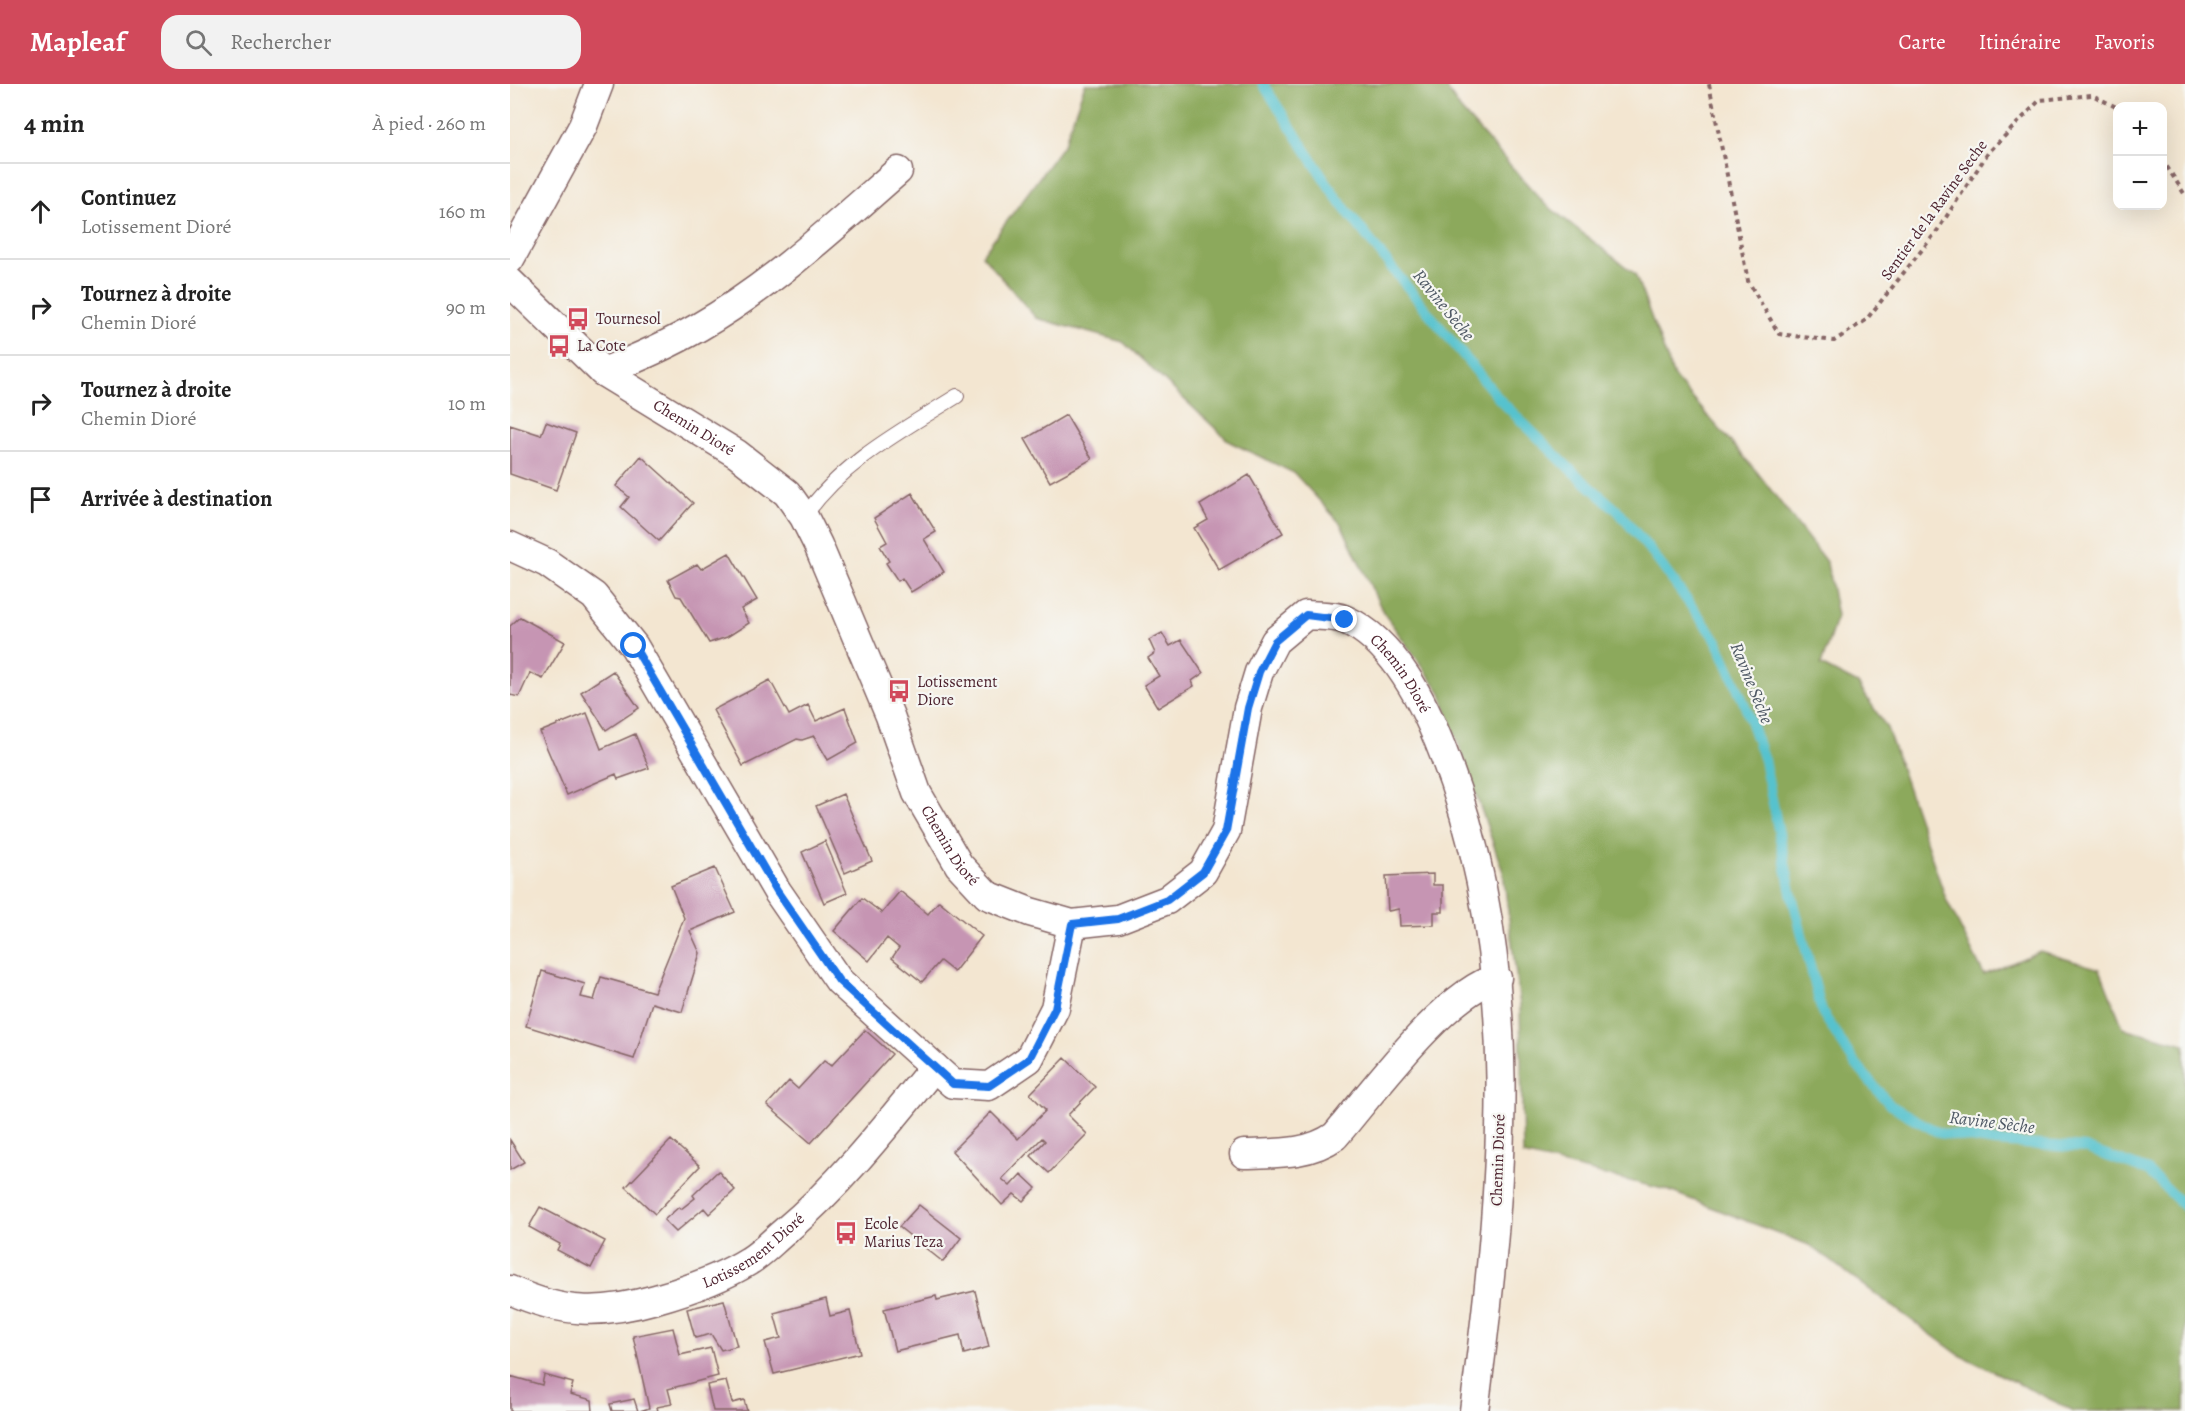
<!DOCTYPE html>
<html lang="fr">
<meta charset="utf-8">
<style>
body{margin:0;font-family:Alegreya,serif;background:#f2f2f2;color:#222}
.controls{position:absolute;right:18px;top:18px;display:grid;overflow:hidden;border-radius:12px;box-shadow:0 6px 24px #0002}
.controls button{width:54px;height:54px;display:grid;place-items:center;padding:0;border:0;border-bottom:2px solid #e0e0e0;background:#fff;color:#222;font:30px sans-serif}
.stop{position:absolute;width:18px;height:18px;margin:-14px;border:4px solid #1a73e8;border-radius:50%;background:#fff}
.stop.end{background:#1a73e8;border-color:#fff;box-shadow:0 2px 6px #0008}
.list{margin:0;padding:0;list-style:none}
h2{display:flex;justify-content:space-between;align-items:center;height:78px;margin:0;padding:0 24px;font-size:26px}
h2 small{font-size:20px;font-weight:400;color:#767676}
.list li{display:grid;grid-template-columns:39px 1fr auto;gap:18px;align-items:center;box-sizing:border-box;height:96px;padding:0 24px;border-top:2px solid #e0e0e0}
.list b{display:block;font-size:22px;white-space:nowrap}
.list p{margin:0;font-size:20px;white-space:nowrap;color:#767676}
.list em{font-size:20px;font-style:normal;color:#767676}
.icon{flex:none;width:33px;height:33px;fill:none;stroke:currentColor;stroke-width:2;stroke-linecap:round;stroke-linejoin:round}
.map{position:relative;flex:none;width:1675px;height:1327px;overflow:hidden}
header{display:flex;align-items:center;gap:36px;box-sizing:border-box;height:84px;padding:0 30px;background:#d1495b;color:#fff}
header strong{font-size:28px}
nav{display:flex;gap:33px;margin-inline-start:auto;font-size:21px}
.search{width:420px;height:54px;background:#f2f2f2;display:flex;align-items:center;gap:15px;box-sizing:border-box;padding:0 21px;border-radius:18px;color:#767676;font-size:22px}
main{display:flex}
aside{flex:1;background:#fff}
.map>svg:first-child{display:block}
.forest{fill:#8ca95b;stroke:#6b6443;stroke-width:1.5}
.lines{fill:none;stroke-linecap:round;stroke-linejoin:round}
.stream{stroke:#56c2ce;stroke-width:10}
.building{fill:#c695b3}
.service-casing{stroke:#856565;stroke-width:16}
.minor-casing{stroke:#856565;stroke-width:31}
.path{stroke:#856565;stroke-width:4;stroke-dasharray:4.5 4.5;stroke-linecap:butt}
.service{stroke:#fff;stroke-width:14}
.minor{stroke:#fff;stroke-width:28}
.route{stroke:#1a73e8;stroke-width:8}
.labels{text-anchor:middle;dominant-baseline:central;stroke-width:4.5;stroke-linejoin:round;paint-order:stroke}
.street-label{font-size:16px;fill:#4a1f2b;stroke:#f6f6f2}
.poi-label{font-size:16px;fill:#4a1f2b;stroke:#f6f6f2;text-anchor:start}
.water-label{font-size:18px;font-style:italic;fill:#4e5864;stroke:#f6f6f2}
</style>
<header>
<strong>Mapleaf</strong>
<div class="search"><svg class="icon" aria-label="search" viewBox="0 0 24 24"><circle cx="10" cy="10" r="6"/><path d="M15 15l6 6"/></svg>Rechercher</div>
<nav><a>Carte</a><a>Itinéraire</a><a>Favoris</a></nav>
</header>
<main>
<aside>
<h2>4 min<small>À pied · 260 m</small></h2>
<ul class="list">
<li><svg class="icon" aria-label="ahead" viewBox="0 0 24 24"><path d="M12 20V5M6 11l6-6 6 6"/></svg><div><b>Continuez</b><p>Lotissement Dioré</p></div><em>160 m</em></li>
<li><svg class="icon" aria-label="right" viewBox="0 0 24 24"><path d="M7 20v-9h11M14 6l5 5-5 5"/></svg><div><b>Tournez à droite</b><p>Chemin Dioré</p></div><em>90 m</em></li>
<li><svg class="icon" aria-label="right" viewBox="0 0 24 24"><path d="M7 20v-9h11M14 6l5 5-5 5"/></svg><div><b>Tournez à droite</b><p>Chemin Dioré</p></div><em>10 m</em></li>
<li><svg class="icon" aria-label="arrive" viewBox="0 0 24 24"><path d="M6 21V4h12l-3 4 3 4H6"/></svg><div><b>Arrivée à destination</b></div></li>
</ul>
</aside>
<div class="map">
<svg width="1675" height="1327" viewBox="0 0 1675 1327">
<rect width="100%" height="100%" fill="#f6f6f2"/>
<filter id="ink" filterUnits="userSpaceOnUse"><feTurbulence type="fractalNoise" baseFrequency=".0167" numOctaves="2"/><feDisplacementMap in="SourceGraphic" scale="12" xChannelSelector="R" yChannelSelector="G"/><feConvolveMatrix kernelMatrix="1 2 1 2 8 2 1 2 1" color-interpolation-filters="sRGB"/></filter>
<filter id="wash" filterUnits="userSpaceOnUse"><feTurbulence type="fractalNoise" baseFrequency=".008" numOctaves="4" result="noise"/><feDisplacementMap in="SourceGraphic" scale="24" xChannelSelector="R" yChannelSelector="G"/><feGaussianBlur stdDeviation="1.35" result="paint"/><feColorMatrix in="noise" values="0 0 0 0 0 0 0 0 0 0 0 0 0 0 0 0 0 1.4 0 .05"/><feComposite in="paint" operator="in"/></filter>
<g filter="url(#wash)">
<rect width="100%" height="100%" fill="#f3e6d1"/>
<!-- forest -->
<path class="forest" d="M575,0H934L950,25L1034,119L1125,190L1164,293L1247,388L1317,479L1327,532L1311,581L1348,600L1377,644L1436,815L1474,891L1530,867L1590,885L1613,944L1675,960V1327H1564L1448,1270L1299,1161L1157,1106L1013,1071L1010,922L993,788L930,607L873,528L831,440L784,389L720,358L613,258L526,234L472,171L554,60Z"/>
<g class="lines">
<!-- stream -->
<path class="stream" d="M753,0L826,113L881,183L990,316L1062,387L1108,427L1143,470L1207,557L1234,619L1254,676L1281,808L1312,928L1344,978L1380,1021L1429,1049L1485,1058L1575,1064L1638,1087L1675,1123"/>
</g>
<g id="blocks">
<!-- building -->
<path class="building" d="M556,331L582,375L540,398L515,355Z
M36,338L66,349L46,406L0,390V341L31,351Z
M131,372L183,419L149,457L111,423L119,413L106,402Z
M739,391L773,449L709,486L684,444L698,436L690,421Z
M402,409L426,448L414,455L434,488L401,508L392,494L388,497L376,479L379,477L370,462L377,458L364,434Z
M219,469L247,516L231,525L239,539L217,553L199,559L171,513L166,512L158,496L187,480L191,485Z
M10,533L55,558L33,595L20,589L9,613L0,611V542Z
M652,549L660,562L671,556L693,589L682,597L684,602L648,624L634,601L649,592L638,574L645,569L639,556Z
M103,587L129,624L96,646L71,608Z
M260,596L279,631L298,621L306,637L335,624L348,659L318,676L304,652L292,656L287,655L233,682L203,626Z
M77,629L91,665L125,650L139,684L108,695L106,690L57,711L30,648Z
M333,710L362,777L335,789L306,722Z
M315,757L337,809L314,819L292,768Z
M205,784L225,828L180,847L190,869L172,928L142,919L124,975L16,942L32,887L75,900L71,913L84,916L91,893L144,908L174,834L161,802Z
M923,790V801H933V828H924V841L890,842L889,825L878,827L876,792Z
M390,807L418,830L429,817L472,852L444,888L430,877L412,898L382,874L389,864L377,854L359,877L324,847L352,814L372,829Z
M355,946L382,970L301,1059L257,1021L279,997L288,1005L314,977L321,982Z
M555,974L585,1003L558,1031L577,1050L539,1089L521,1072L535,1057L532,1054L492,1095L500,1102L511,1090L526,1104L513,1117L504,1110L492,1121L442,1067L481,1028L508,1055L536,1026L520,1010Z
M0,1056L14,1078L0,1086Z
M161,1056L190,1082L145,1130L116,1103Z
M208,1087L225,1106L199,1130L194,1124L166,1148L154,1136L169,1123L171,1125L185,1114L183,1111Z
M409,1121L451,1154L433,1178L389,1143Z
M30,1123L95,1157L81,1184L47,1166L50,1160L19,1143Z
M465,1207L479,1263L454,1270L450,1251L385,1267L374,1225L426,1212L427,1216Z
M316,1215L320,1232L340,1227L350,1269L264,1290L255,1258L271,1254L264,1229Z
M214,1216L227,1262L211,1266L201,1250L185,1254L177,1225Z
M163,1244L170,1271L201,1264L208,1292L158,1305L162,1320L147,1323L148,1327H130L139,1324L123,1252Z
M34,1291L63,1299L60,1310L82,1316L83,1327H0V1292L32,1301Z
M216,1297L222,1319L234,1316L237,1327H203L197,1301Z
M124,1315L128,1327H102L100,1320Z"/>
</g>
</g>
<g filter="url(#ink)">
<use href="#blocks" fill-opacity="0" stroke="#856565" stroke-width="1.5"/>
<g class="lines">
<!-- service casing -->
<g class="service-casing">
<path id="service" d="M294,433C332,378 391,347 447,312"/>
</g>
<!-- minor casing -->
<g class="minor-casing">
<g id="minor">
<path d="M0,175L73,42L89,0"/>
<path id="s1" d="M0,198L93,288L227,370L277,409L294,433L308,461L380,632L407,709L449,781L477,811L520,828L562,840L608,835L657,816L693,788L716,747L738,624L749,588L765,557L796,531C808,532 825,531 836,536C885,558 915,621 933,668C1016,882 993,1105 964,1327"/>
<path d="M93,288C126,275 158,261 189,243C262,201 325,142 388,87"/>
<path d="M0,462L37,479L84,512L124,562L267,807L329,897L443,1000L479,1002L519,975L545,924L562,840"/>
<path d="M734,1070C766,1069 798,1071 825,1052C862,1009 934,909 987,894"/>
<path id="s2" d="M0,1206C53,1230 90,1231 146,1215C178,1206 210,1195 239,1177C251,1170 262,1158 274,1148C331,1100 377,1041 424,983"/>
</g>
</g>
<!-- path -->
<path class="path" d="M1199,0L1238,197L1269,250L1324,257L1356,236L1427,147L1478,69L1530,16L1582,11L1608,24
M1652,75L1675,111"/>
<!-- service -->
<use href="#service" class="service"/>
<!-- minor -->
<use href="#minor" class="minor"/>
</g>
</g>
<g class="lines" filter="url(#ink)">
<!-- route -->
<path class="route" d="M124,562L267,807L329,897L443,1000L479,1002L519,975L545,924L562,840L608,835L657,816L693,788L716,747L738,624L749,588L765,557L796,531L835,536"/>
</g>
<!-- icons -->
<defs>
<g id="bus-bare" transform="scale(1.8)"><path d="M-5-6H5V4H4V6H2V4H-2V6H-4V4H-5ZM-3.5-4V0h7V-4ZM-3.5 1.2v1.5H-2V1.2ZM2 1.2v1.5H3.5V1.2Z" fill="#d1495b" stroke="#f6f6f2" stroke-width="2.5" paint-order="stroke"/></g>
</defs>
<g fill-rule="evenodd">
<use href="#bus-bare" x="68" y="235"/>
<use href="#bus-bare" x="49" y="262"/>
<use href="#bus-bare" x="389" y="607"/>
<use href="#bus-bare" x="336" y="1149"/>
</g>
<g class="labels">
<!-- street labels -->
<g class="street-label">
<text transform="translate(1424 126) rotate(-54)">Sentier de la Ravine Seche</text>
<text stroke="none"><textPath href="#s1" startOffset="236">Chemin Dioré</textPath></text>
<text stroke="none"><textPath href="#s1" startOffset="1440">Chemin Dioré</textPath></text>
<text stroke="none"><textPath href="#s1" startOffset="740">Chemin Dioré</textPath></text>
<text transform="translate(988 1076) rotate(-88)">Chemin Dioré</text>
<text stroke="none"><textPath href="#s2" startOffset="260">Lotissement Dioré</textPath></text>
</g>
<!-- poi labels -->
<g class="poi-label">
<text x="86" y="235">Tournesol</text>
<text x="67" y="262">La Cote</text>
<text x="407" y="598">Lotissement<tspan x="407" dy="18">Diore</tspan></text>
<text x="354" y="1140">Ecole<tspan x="354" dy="18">Marius Teza</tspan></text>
</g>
<!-- water labels -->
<g class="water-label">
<text transform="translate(934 221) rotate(51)">Ravine Sèche</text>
<text transform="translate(1242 599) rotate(68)">Ravine Sèche</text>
<text transform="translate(1482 1038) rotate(7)">Ravine Sèche</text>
</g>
</g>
</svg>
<div class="controls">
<button>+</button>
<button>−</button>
</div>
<div class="stop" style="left:124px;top:562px"></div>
<div class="stop end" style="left:835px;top:536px"></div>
</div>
</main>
